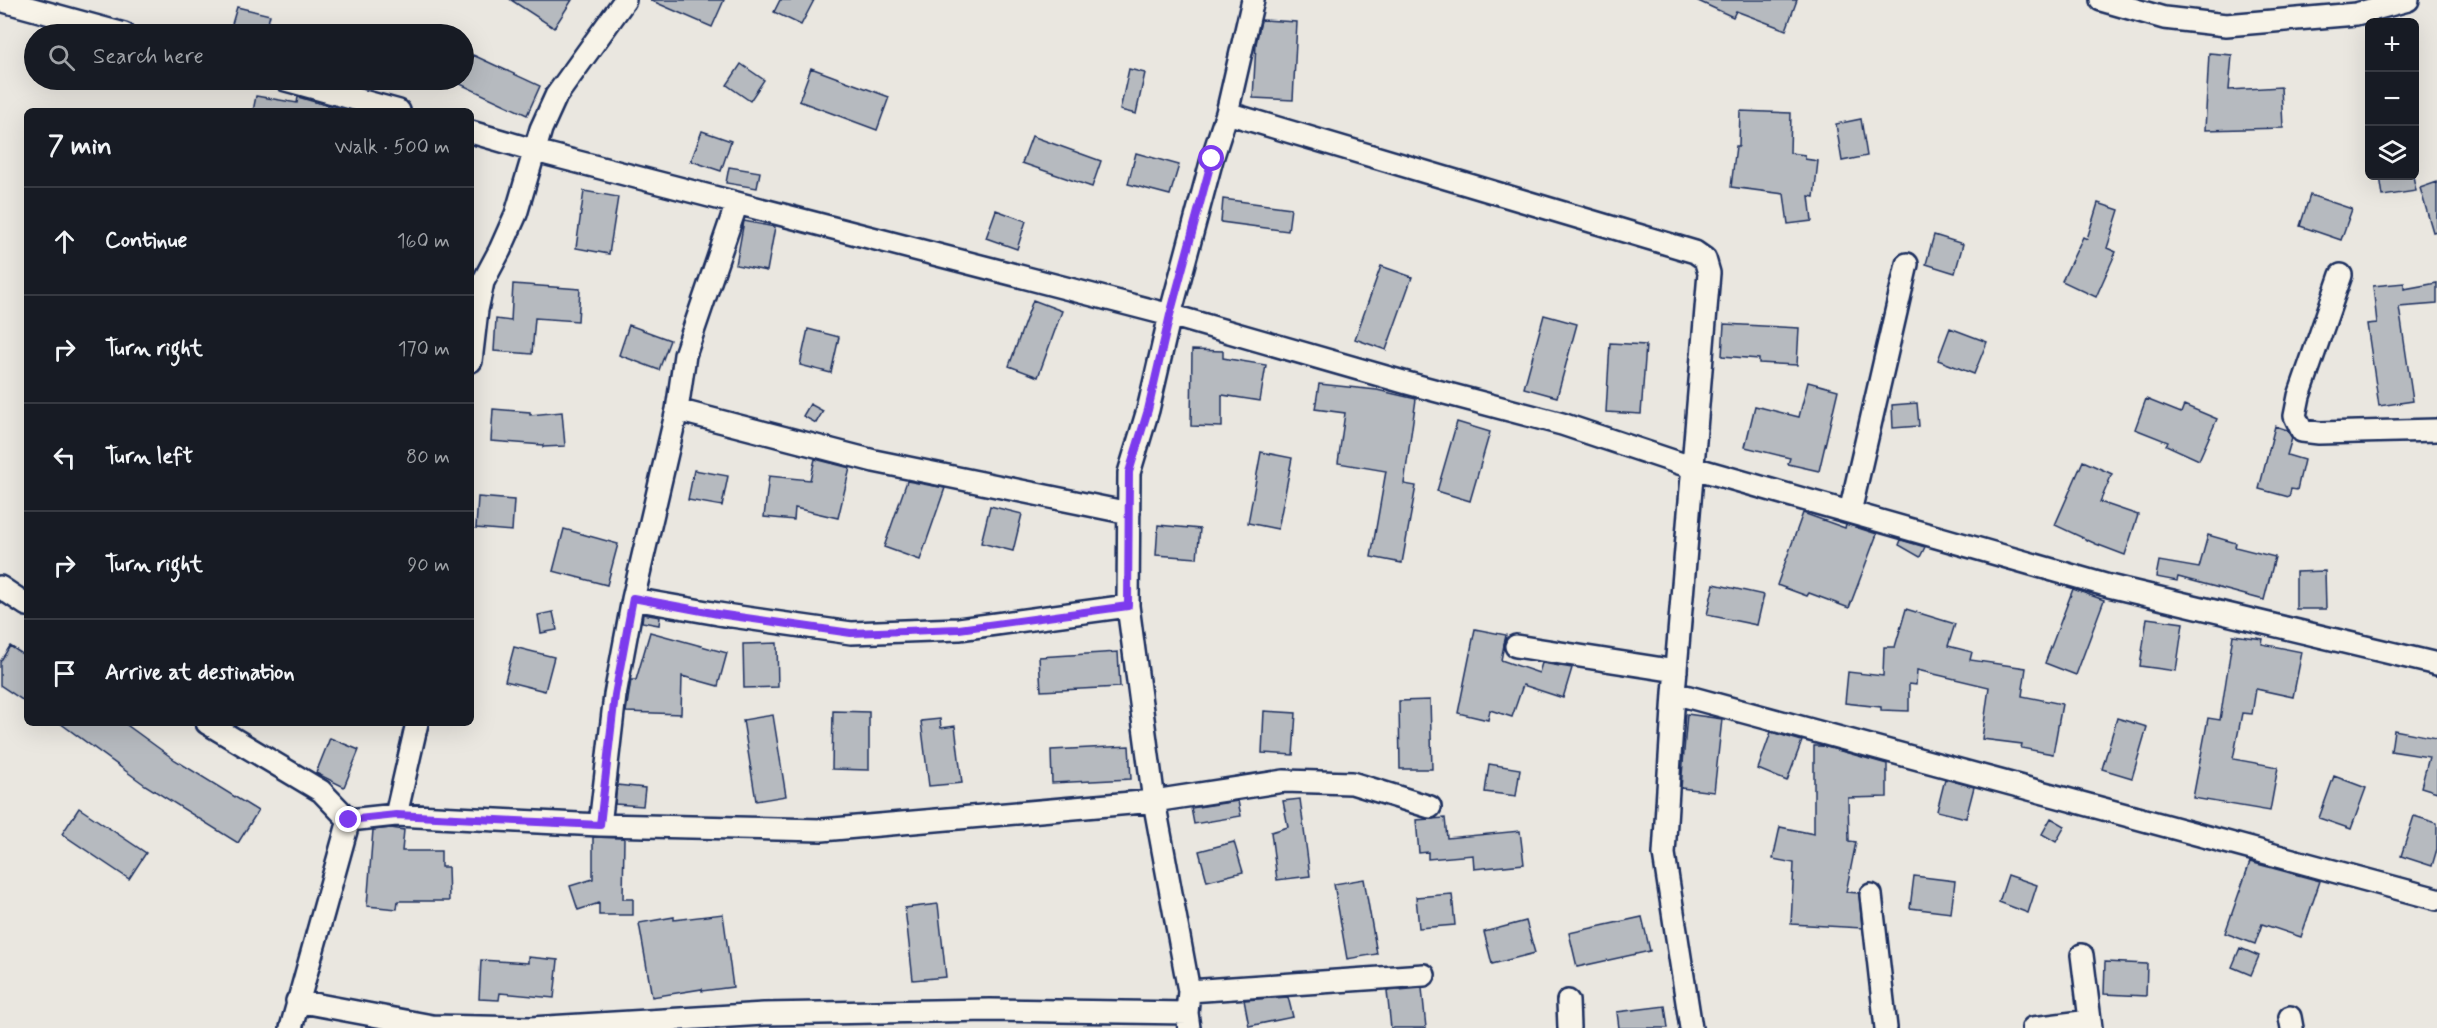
<!DOCTYPE html>
<meta charset="utf-8">
<style>
body{margin:0;font-family:Mynerve,sans-serif;background:#242831;color:#f1f3f6}
.controls{position:absolute;right:18px;top:18px;display:grid;overflow:hidden;border-radius:9px;box-shadow:0 6px 24px #0002}
.controls button{width:54px;height:54px;display:grid;place-items:center;padding:0;border:0;border-bottom:2px solid #363941;background:#171b24;color:#f1f3f6;font:30px sans-serif}
.stop{position:absolute;width:18px;height:18px;margin:-14px;border:4px solid #7c3aed;border-radius:50%;background:#fff}
.stop.end{background:#7c3aed;border-color:#fff;box-shadow:0 2px 6px #0008}
.list{margin:0;padding:0;list-style:none}
h2{display:flex;justify-content:space-between;align-items:center;height:78px;margin:0;padding:0 24px;font-size:26px}
h2 small{font-size:20px;font-weight:400;color:#9ea1a6}
.list li{display:grid;grid-template-columns:39px 1fr auto;gap:18px;align-items:center;box-sizing:border-box;height:108px;padding:0 24px;border-top:2px solid #363941}
.list b{display:block;font-size:22px;white-space:nowrap}
.list em{font-size:20px;font-style:normal;color:#9ea1a6}
.icon{flex:none;width:33px;height:33px;fill:none;stroke:currentColor;stroke-width:2;stroke-linecap:round;stroke-linejoin:round}
.map{position:relative;flex:none;width:2437px;height:1028px;overflow:hidden}
.search{position:absolute;background:#171b24;box-shadow:0 6px 24px #0002;left:24px;top:24px;width:450px;height:66px;display:flex;align-items:center;gap:15px;box-sizing:border-box;padding:0 21px;border-radius:33px;color:#9ea1a6;font-size:22px}
.panel{position:absolute;background:#171b24;box-shadow:0 6px 24px #0002;left:24px;top:108px;width:450px;height:618px;border-radius:9px}
.map>svg:first-child{display:block}
.building{fill:#b6babf;stroke:#1b2f5e;stroke-width:1.5}
.lines{fill:none;stroke-linecap:round;stroke-linejoin:round}
.street-casing{stroke:#1b2f5e;stroke-width:26}
.street{stroke:#f7f3e8;stroke-width:21}
.route{stroke:#7c3aed;stroke-width:8}
</style>
<div class="map">
<svg width="2437" height="1028" viewBox="0 0 2437 1028">
<rect width="100%" height="100%" fill="#eae7e0"/>
<filter id="ink" filterUnits="userSpaceOnUse"><feTurbulence type="fractalNoise" baseFrequency=".0167" numOctaves="2"/><feDisplacementMap in="SourceGraphic" scale="12" xChannelSelector="R" yChannelSelector="G"/><feConvolveMatrix kernelMatrix="1 2 1 2 8 2 1 2 1" color-interpolation-filters="sRGB"/></filter>
<g filter="url(#ink)">
<!-- building -->
<path class="building" d="M511,0H572L554,28Z
M650,0H724L712,27Z
M780,0H814L801,25L774,12Z
M1696,0H1797L1786,30L1736,11L1733,17Z
M237,7L270,15L265,34H229Z
M1261,20L1297,22L1293,100L1253,98L1256,44Z
M2209,53L2232,55L2229,90L2281,87L2283,128L2205,130Z
M473,55L540,86L527,115L460,84Z
M741,64L764,80L750,101L727,85Z
M811,68L889,97L877,130L799,101Z
M1129,69L1145,73L1136,114L1120,110Z
M256,96L297,103L298,97L346,111H253Z
M1740,111L1791,113L1790,153L1805,155V159L1818,161L1814,197L1809,196L1812,221L1788,224L1784,194L1731,187L1736,146H1739Z
M1861,119L1867,156L1842,161L1836,124Z
M702,131L731,141L721,171L691,161Z
M1032,136L1101,161L1092,187L1022,163Z
M1136,153L1179,165L1170,195L1128,184Z
M729,167L760,172L757,188L726,183Z
M2380,176H2413L2416,191L2383,196Z
M2437,182V231L2433,232L2420,188Z
M584,191L618,197L609,254L576,248Z
M2310,195L2352,209L2341,240L2300,226Z
M1223,199L1291,208L1288,231L1221,222Z
M2098,203L2119,210L2107,248L2116,252L2096,297L2062,281L2083,237L2087,239Z
M996,210L1026,221L1017,249L986,238Z
M744,221L775,227L767,271L736,265Z
M1934,235L1963,244L1955,273L1926,264Z
M1381,266L1412,277L1386,350L1355,339Z
M2404,283V289L2437,283V304L2399,307L2413,401L2379,406L2367,324L2377,323L2373,286Z
M513,284L580,289L578,321L535,318L532,354L494,351L496,319L511,321Z
M1033,300L1062,311L1038,377L1009,366Z
M1544,315L1577,324L1557,397L1524,388Z
M1724,324L1799,328L1797,365L1759,363V359L1722,356Z
M629,325L670,340L659,370L619,355Z
M1950,328L1987,342L1974,374L1938,360Z
M808,329L839,337L831,373L800,365Z
M1610,343L1646,345L1641,414L1606,412Z
M1192,350L1223,351V358L1266,365L1260,401L1222,395V427L1191,426Z
M1808,382L1838,390L1819,471L1788,464L1790,458L1745,447L1755,406L1799,417Z
M1319,384L1377,390L1416,399L1404,484L1416,486L1402,563L1371,557L1386,471L1338,463L1345,413L1315,409Z
M2146,399L2181,413L2184,405L2217,419L2199,460L2166,445L2168,442L2135,429Z
M1917,403L1919,426L1893,428L1892,405Z
M810,404L823,411L816,423L803,416Z
M493,409L530,412V415L562,412L565,446L543,447V445L491,441Z
M1457,422L1490,432L1470,501L1437,491Z
M2275,426L2287,430L2292,438L2287,455L2304,460L2297,490L2291,489L2289,497L2259,489Z
M1261,452L1292,458L1278,529L1248,523Z
M815,459L850,468L838,518L795,508L794,520L764,517L769,476L810,480Z
M2083,461L2112,474L2100,502L2138,515L2125,555L2096,544L2055,525Z
M694,470L728,476L722,506L688,500Z
M907,481L945,488L920,560L884,547Z
M478,497L514,500L512,531L476,528Z
M990,506L1022,514L1013,551L981,543Z
M1803,513L1845,528L1846,524L1877,534L1849,608L1809,593L1807,596L1777,585Z
M1158,525L1200,529L1197,558L1156,555Z
M564,529L618,544L607,585L553,571Z
M2208,535L2236,543L2235,547L2275,557L2264,600L2178,577L2177,581L2156,577L2159,561L2199,568Z
M1901,540L1925,547L1920,557L1899,545Z
M2325,571L2326,609H2296V572Z
M1714,584L1764,595L1757,625L1707,615Z
M2073,589L2104,600L2076,675L2045,663Z
M1906,609L1955,624L1948,646L1972,652L1970,660L2026,668L2022,696L2062,704L2053,754L2021,748L2022,744L1982,739L1989,687L1917,670L1916,685L1909,684V711L1881,710V707L1845,703L1848,672L1883,676L1884,647H1895Z
M553,612L557,630L541,633L538,615Z
M643,614L660,617L659,625L642,622Z
M2147,618L2183,623L2176,671L2140,666Z
M1475,629L1506,635L1501,660L1539,673L1542,663L1572,668L1563,698L1523,685L1512,717L1490,710L1488,720L1458,713Z
M650,632L727,653L718,686L682,676L681,714L626,712L631,680H636Z
M2233,635L2263,639L2262,644L2302,652L2293,697L2256,689L2252,714L2242,713L2233,759L2278,767L2270,811L2193,798L2208,718L2220,720Z
M777,643L778,687L744,688L743,644Z
M10,646L27,657V703L0,685V662Z
M514,647L554,657L545,691L505,681Z
M1118,652L1120,687L1041,691L1039,657Z
M1430,700L1432,769H1400L1399,701Z
M833,711L869,712V770L832,769Z
M1264,711L1296,713L1293,755L1262,753Z
M1687,714L1722,719L1714,792L1681,788Z
M773,715L786,796L756,801L743,720Z
M2117,718L2147,727L2132,778L2102,769Z
M940,719L941,728L955,726L962,783L929,786L921,721Z
M60,723H124L175,760L258,811L238,843L145,785Z
M2394,730L2437,738V792L2421,787L2429,757L2391,751Z
M1771,732L1802,741L1787,781L1758,769Z
M330,738L359,750L344,787L316,773Z
M1129,746L1131,779L1052,783L1051,750Z
M1814,746H1823L1887,764V797L1848,798L1849,841L1856,842L1846,892L1859,893L1862,928L1791,924L1794,863L1773,859L1780,827L1814,834Z
M1489,764L1520,769L1516,796L1485,792Z
M2334,776L2366,788L2351,829L2319,818Z
M1945,779L1974,787L1966,818L1937,811Z
M617,785L645,788L643,806L615,804Z
M1300,799L1310,876L1277,880L1271,832L1288,827L1283,801Z
M1238,801L1241,816L1194,824L1191,808Z
M79,808L146,853L129,879L62,834Z
M2414,816L2437,823V849L2432,866L2401,856Z
M1445,818L1447,838L1520,831L1524,864L1474,869L1473,855L1428,859V852L1419,853L1416,820Z
M2051,818L2065,826L2056,842L2042,834Z
M391,828L404,830L402,851H441V867H448L449,901H398L397,909L367,906L373,830Z
M593,837L624,838L623,899H633V915H599V903L578,910L570,886L593,879Z
M1234,842L1243,872L1207,881L1199,851Z
M2250,862L2320,881L2301,937L2262,924L2255,944L2225,933Z
M2008,875L2037,885L2028,913L1999,902Z
M1914,876L1955,881L1951,913L1910,908Z
M1364,879L1377,954L1347,959L1334,884Z
M1452,894L1455,925L1419,928L1416,897Z
M938,904L946,977L913,980L905,908Z
M723,914L733,987L702,991V989L652,997L639,923L674,917V920Z
M1642,917L1650,951L1577,967L1569,933Z
M1526,921L1535,953L1492,964L1484,932Z
M2240,948L2259,956L2251,975L2232,967Z
M528,957L558,960L554,998L500,993L499,1000L479,999L481,960L528,963Z
M2105,962L2147,964L2146,996L2104,994Z
M1422,988L1426,1028H1391L1387,991Z
M1288,997L1293,1017L1249,1026L1244,1000Z
M1665,1006L1668,1028H1619L1617,1012Z"/>
<g class="lines">
<!-- street casing -->
<g class="street-casing">
<path id="street" d="M0,0L124,34
M2101,0L2164,18L2226,25L2356,14L2408,0
M286,80L399,111
M1227,113L1695,252L1705,259L1709,273L1674,693L1664,854L1691,1028
M471,132L547,154L1170,315L1407,383L1562,424L1694,468L2109,586L2437,664
M2341,275L2299,396L2295,416L2302,431L2319,433L2437,430
M471,361L477,310L483,282L500,250L516,214L541,129L556,96L625,0
M677,410L874,461L1129,513
M1850,512L1907,264
M0,587L27,605
M633,599L730,616
M718,614L851,633L959,629L1128,606
M1516,646L1676,671
M1674,693L2437,899
M207,723L321,791L349,820
M396,815L417,723
M349,820L396,815L600,825L822,830L1154,801L1284,781L1352,783L1430,807
M600,825L615,695L633,599L677,410L685,355L737,203
M1871,895L1886,1028
M2082,955L2091,1028
M1189,991L1424,975
M297,1001L432,1026L531,1028L764,1014L990,1010L1187,1013
M1568,1001L1569,1028
M2290,1017L2292,1028
M291,1028L349,820
M1189,1028L1187,1013L1189,991L1154,801L1128,606L1129,473L1148,410L1170,315L1212,159L1227,113L1253,0
M2033,1028L2090,1021"/>
</g>
<!-- street -->
<use href="#street" class="street"/>
</g>
</g>
<g class="lines" filter="url(#ink)">
<!-- route -->
<path class="route" d="M349,820L396,815L600,825L615,695L633,598L718,614L851,633L959,629L1128,606L1129,472L1148,410L1170,315L1212,159"/>
</g>
</svg>
<div class="controls">
<button>+</button>
<button>−</button>
<button><svg class="icon" aria-label="layers" viewBox="0 0 24 24"><path d="M12 4l9 5-9 5-9-5zM3 14l9 5 9-5"/></svg></button>
</div>
<div class="stop" style="left:1212px;top:159px"></div>
<div class="stop end" style="left:349px;top:820px"></div>
<div class="search"><svg class="icon" aria-label="search" viewBox="0 0 24 24"><circle cx="10" cy="10" r="6"/><path d="M15 15l6 6"/></svg>Search here</div>
<section class="panel">
<h2>7 min<small>Walk · 500 m</small></h2>
<ul class="list">
<li><svg class="icon" aria-label="ahead" viewBox="0 0 24 24"><path d="M12 20V5M6 11l6-6 6 6"/></svg><div><b>Continue</b></div><em>160 m</em></li>
<li><svg class="icon" aria-label="right" viewBox="0 0 24 24"><path d="M7 20v-9h11M14 6l5 5-5 5"/></svg><div><b>Turn right</b></div><em>170 m</em></li>
<li><svg class="icon" aria-label="left" viewBox="0 0 24 24"><path d="M17 20v-9H6M10 6l-5 5 5 5"/></svg><div><b>Turn left</b></div><em>80 m</em></li>
<li><svg class="icon" aria-label="right" viewBox="0 0 24 24"><path d="M7 20v-9h11M14 6l5 5-5 5"/></svg><div><b>Turn right</b></div><em>90 m</em></li>
<li><svg class="icon" aria-label="arrive" viewBox="0 0 24 24"><path d="M6 21V4h12l-3 4 3 4H6"/></svg><div><b>Arrive at destination</b></div></li>
</ul>
</section>
</div>
